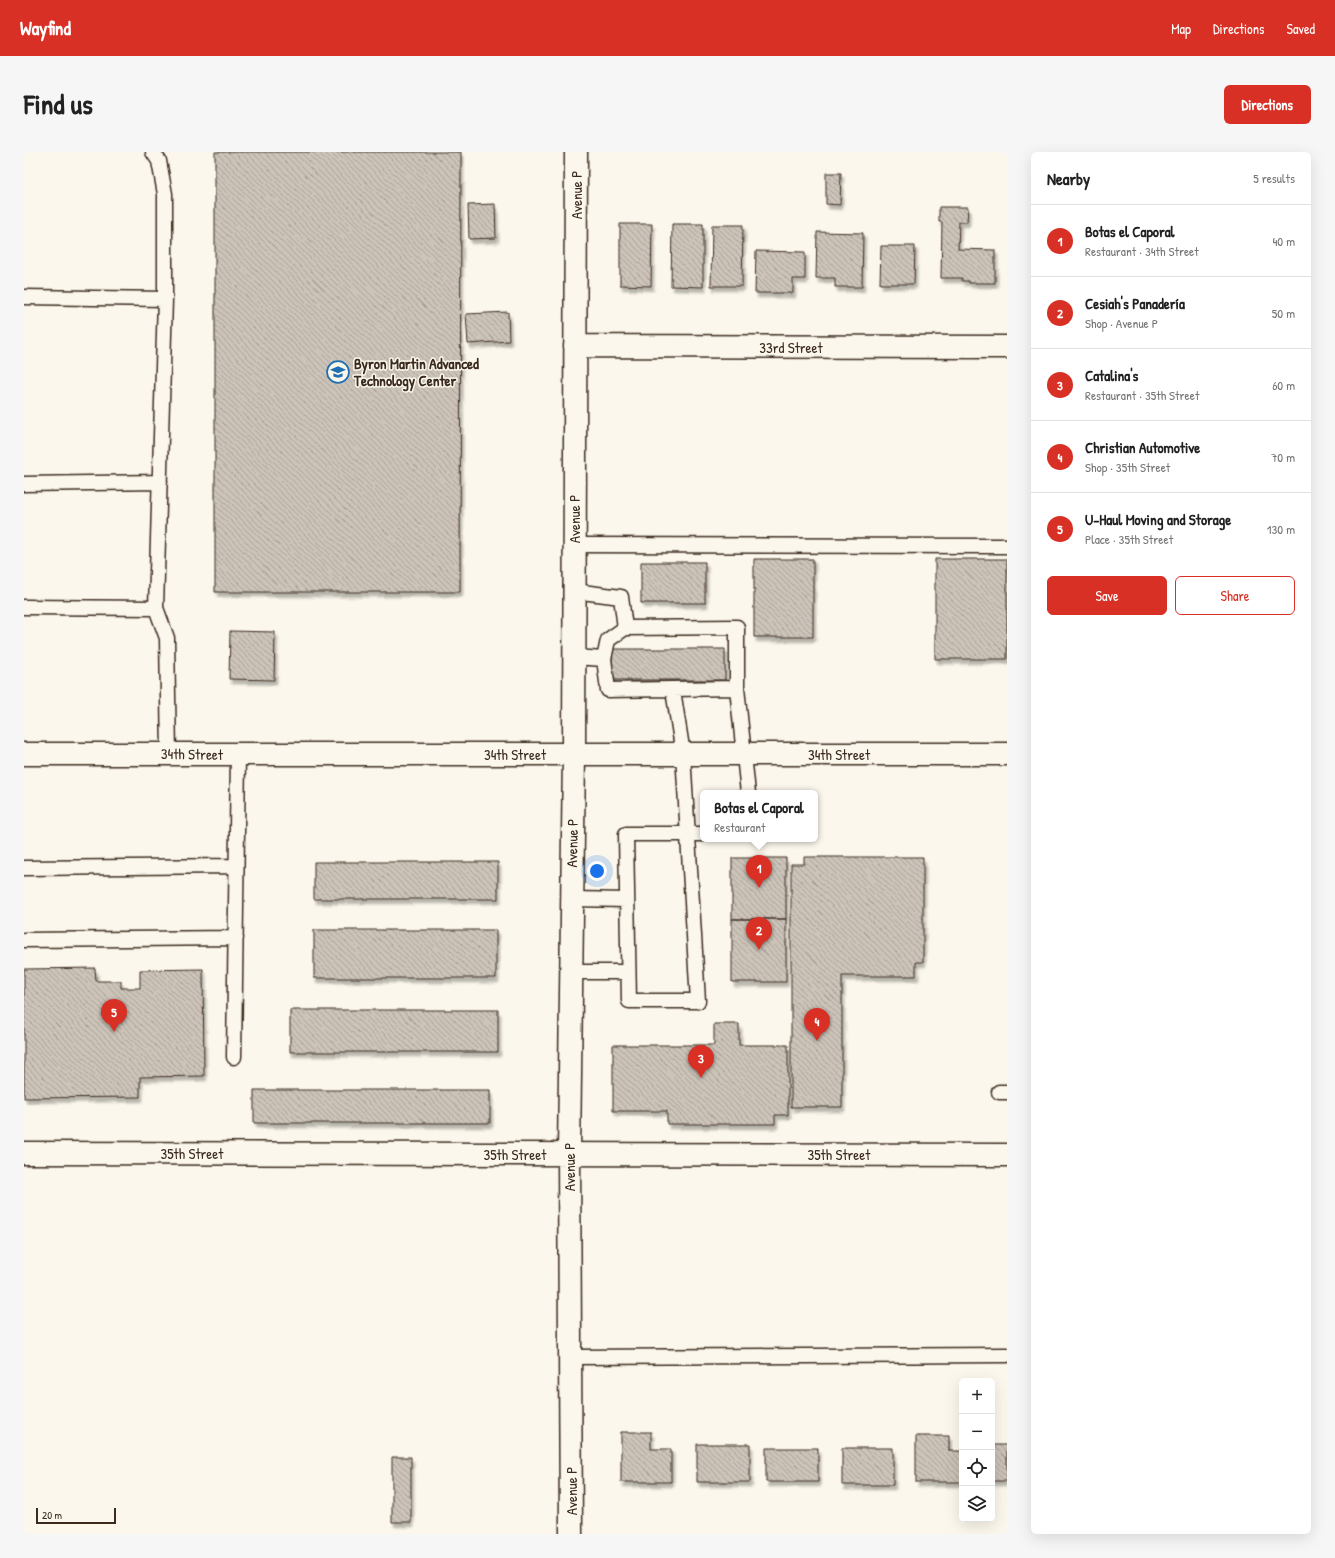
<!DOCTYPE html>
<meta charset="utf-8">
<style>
body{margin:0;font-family:"Patrick Hand",sans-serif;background:#f6f6f6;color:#222}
.controls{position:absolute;right:12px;bottom:12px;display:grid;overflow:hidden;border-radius:6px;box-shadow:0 4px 16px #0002}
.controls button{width:36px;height:36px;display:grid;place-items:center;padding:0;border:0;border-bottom:1px solid #e0e0e0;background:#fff;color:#222;font:20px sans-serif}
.scale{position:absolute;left:12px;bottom:10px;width:80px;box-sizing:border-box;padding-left:4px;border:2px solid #3b2a1e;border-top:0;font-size:11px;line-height:14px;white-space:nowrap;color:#3b2a1e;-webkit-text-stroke:3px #fbf7ec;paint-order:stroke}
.you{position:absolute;left:573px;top:719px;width:14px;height:14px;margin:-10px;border:3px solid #fff;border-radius:50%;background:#1a73e8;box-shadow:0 0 0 6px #1a73e833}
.badge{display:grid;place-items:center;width:26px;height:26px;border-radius:50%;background:#d93025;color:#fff;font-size:13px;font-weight:700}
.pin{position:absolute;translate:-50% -33px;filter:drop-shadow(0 1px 2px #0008)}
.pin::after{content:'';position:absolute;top:21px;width:14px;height:12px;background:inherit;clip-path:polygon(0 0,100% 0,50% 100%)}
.popup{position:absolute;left:676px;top:638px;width:118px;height:52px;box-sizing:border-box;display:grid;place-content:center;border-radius:6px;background:#fff;filter:drop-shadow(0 1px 3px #0005);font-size:13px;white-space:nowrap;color:#767676}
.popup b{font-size:15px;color:#222}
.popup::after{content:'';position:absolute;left:50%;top:100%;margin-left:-8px;border:8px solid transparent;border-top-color:#fff}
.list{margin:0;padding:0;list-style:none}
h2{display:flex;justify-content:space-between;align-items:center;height:52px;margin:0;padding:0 16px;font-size:17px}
h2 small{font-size:13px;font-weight:400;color:#767676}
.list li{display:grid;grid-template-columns:26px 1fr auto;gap:12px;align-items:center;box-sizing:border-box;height:72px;padding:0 16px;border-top:1px solid #e0e0e0}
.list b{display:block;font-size:15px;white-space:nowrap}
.list p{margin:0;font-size:13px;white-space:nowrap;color:#767676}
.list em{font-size:13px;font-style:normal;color:#767676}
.actions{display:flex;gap:8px;padding:12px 16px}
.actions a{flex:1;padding:9px 0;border:1px solid #d93025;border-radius:6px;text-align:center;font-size:14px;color:#d93025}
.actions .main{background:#d93025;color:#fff}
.icon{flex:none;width:22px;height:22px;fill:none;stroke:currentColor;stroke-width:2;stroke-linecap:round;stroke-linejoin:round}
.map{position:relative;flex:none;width:983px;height:1382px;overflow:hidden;border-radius:6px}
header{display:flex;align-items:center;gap:24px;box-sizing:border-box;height:56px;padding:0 20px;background:#d93025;color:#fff}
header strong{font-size:19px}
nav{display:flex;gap:22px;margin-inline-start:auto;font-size:14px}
.intro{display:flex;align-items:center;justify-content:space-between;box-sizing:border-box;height:96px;padding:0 24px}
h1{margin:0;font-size:28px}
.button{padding:10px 18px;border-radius:6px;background:#d93025;color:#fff;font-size:14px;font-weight:700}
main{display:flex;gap:24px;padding:0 24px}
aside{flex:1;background:#fff;border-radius:6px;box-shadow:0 4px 16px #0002}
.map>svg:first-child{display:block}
.building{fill:url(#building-back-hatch);stroke:#3b2a1e;filter:url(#shadow)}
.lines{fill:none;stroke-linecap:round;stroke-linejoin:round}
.lane-casing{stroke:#3b2a1e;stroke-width:17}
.street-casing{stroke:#3b2a1e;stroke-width:25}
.secondary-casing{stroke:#3b2a1e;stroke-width:25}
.lane{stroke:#fbf7ec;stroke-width:14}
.street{stroke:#fbf7ec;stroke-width:22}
.secondary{stroke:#fbf7ec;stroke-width:22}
.labels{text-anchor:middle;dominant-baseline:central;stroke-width:3;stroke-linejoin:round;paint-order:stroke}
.street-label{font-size:15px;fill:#3b2a1e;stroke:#fbf7ec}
.poi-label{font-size:15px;font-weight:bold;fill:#3b2a1e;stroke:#fbf7ec;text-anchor:start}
</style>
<header>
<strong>Wayfind</strong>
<nav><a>Map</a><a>Directions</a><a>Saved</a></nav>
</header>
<div class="intro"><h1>Find us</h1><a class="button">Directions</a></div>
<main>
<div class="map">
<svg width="983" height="1382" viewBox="0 0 983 1382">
<defs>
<pattern id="building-back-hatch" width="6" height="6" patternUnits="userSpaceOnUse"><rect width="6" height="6" fill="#ccc4b9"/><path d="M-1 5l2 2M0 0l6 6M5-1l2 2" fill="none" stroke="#a79f96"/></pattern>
<filter id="shadow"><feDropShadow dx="2.5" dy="4.5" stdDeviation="1" flood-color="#0004"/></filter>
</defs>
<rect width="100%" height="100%" fill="#fbf7ec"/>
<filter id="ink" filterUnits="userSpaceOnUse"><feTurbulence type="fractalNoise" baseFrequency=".025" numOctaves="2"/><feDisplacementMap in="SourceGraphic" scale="8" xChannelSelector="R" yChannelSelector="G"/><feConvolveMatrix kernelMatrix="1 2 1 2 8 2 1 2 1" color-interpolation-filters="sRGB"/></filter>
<g filter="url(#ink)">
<!-- building -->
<path class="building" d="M191,0H437L436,440H191Z
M802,21H817L816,53L802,52Z
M471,52L472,86L445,87L444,53Z
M915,55H944L943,70H935L934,97L971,98V131H945V129H938V126H917L918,70H915Z
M596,72H628L627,134L596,133Z
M648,72H679V135L647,134Z
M688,73H719L718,134H687Z
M793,80L839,81L838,135H811V126H792Z
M857,94H891L890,132H856Z
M732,99L781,100V127H769V141H731Z
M484,160L485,189L444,192L442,162Z
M730,407H789V485H730Z
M911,407H983V507H911Z
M617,410H681V451H617Z
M206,479L251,480L250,528L205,527Z
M588,497H701V528H588Z
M780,705H899V810H892V824H818V955H767V712H780Z
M708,706H762V767H708Z
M290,710H474V747H290Z
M708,767H762V830H708Z
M290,778H472V826H290Z
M71,816L72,829H97V836H116V818L179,817L180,924L116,925V945L0,946V817Z
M266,858H474V900H266Z
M690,872H715V893H764V963H751V972H643V959H589V893H690Z
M230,938H466V971H230Z
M597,1280H627V1297H647V1330H597Z
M892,1284H925V1299H938V1330H892Z
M673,1292H726V1330H673Z
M968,1293H983V1329H968Z
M742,1296H794V1330H742Z
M818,1296H869V1333H818Z
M368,1305H387V1370H368Z"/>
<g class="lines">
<!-- lane casing -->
<g class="lane-casing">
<path id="lane" d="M129,0L135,9L141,42V147L132,456L143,486L145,602
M0,145L141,147
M0,332L136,330
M550,393L983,394
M550,439L597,445L601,476L713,475V536L724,641
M0,455L132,456
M601,476L584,488L580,507L584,538L713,536
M550,505L580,507
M649,538L659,602L674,849H605L602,682H679
M0,716L212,714
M548,747L603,748
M0,788L212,786
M547,820H604
M210,905L214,603
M975,940H983
M546,1205L983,1203"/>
</g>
<!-- street casing -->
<g class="street-casing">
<path id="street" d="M551,194L983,195
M0,1001L983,1003
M547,1382L545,1002L550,602L552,0"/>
</g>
<!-- secondary casing -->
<g class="secondary-casing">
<path id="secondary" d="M0,602H983"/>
</g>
<!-- lane -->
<use href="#lane" class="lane"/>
<!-- street -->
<use href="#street" class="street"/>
<!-- secondary -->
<use href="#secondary" class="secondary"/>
</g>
</g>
<!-- icons -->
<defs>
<g id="university-ring" transform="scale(1.15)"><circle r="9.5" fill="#fbf7ec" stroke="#1f6fb2" stroke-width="1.5"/><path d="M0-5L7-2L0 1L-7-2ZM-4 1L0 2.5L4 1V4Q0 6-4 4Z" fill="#1f6fb2"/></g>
</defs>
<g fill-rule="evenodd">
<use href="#university-ring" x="314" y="220"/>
</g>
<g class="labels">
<!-- street labels -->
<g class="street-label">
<text transform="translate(552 43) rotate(-90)">Avenue P</text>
<text x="767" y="195">33rd Street</text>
<text transform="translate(550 367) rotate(-90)">Avenue P</text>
<text transform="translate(168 602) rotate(1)">34th Street</text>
<text x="491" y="602">34th Street</text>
<text x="815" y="602">34th Street</text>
<text transform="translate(548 691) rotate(-89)">Avenue P</text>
<text x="168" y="1001">35th Street</text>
<text x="491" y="1002">35th Street</text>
<text x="815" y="1002">35th Street</text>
<text transform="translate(545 1015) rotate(-90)">Avenue P</text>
<text transform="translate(547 1339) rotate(-90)">Avenue P</text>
</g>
<!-- poi labels -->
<g class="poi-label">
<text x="330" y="211">Byron Martin Advanced<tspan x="330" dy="17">Technology Center</tspan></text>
</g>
</g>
</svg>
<div class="controls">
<button>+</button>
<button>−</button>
<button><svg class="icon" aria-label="locate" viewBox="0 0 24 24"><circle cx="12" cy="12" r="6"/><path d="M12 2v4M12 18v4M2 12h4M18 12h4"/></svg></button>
<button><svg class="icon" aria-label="layers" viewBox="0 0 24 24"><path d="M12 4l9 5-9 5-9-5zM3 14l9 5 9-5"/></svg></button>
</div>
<div class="scale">20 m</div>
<div class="you"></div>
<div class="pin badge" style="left:735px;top:736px">1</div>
<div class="popup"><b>Botas el Caporal</b>Restaurant</div>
<div class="pin badge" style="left:735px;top:798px">2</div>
<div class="pin badge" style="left:677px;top:926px">3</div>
<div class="pin badge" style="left:793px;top:889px">4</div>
<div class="pin badge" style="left:90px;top:880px">5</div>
</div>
<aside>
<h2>Nearby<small>5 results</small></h2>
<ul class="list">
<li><span class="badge">1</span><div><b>Botas el Caporal</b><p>Restaurant · 34th Street</p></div><em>40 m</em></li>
<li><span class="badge">2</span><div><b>Cesiah's Panadería</b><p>Shop · Avenue P</p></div><em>50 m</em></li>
<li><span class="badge">3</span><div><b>Catalina's</b><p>Restaurant · 35th Street</p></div><em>60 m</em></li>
<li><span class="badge">4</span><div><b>Christian Automotive</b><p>Shop · 35th Street</p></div><em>70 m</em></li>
<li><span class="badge">5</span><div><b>U-Haul Moving and Storage</b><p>Place · 35th Street</p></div><em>130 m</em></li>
</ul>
<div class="actions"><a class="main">Save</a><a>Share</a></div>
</aside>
</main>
